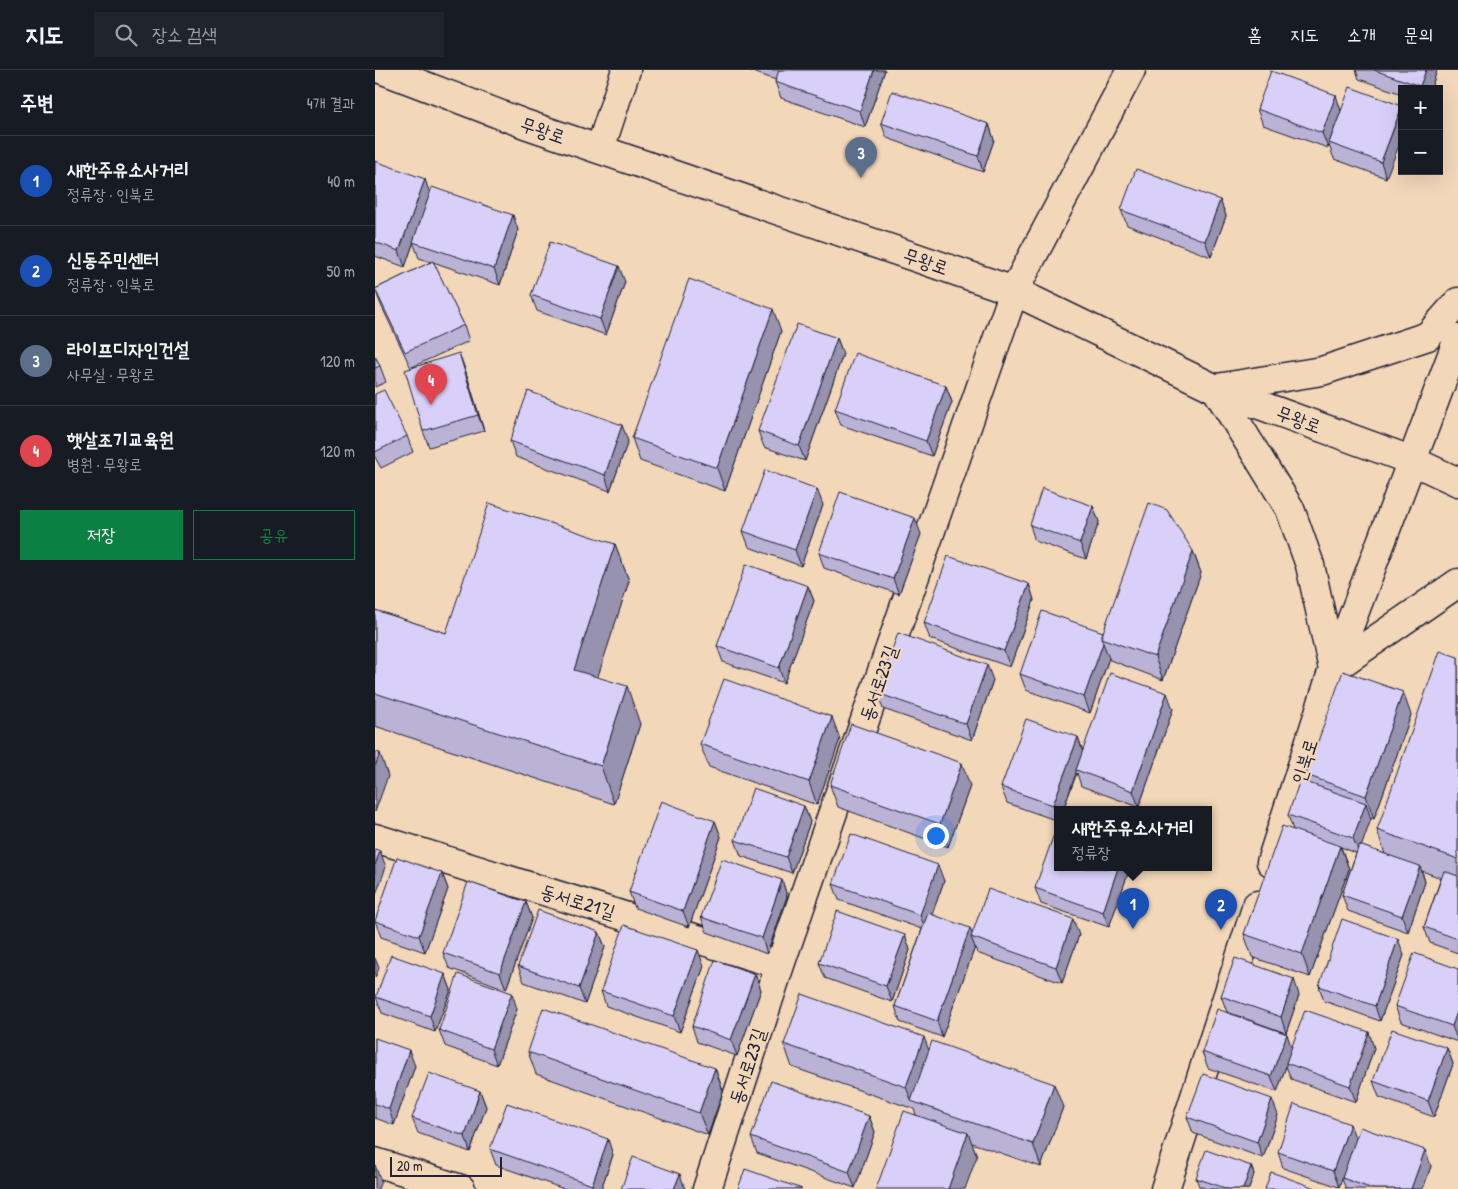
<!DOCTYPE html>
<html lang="ko">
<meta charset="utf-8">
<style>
body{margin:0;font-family:"Patrick Hand","Poor Story",sans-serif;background:#20242c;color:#f1f3f6}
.controls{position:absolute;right:15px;top:15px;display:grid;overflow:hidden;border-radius:0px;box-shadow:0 5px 20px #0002}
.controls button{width:45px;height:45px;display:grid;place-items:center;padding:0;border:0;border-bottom:1px solid #363941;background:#171b24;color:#f1f3f6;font:25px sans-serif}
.scale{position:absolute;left:15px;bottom:12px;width:112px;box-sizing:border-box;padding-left:5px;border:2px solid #22223b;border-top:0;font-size:14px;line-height:18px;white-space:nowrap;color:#22223b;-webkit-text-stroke:4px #f2d7b9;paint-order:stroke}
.you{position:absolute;left:560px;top:765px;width:18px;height:18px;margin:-12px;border:4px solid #fff;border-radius:50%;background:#1a73e8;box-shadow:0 0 0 8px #1a73e833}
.badge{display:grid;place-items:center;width:32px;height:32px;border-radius:50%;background:#0b8043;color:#fff;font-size:16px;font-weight:700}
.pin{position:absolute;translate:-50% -41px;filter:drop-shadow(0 1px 2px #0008)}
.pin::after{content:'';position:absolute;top:26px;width:18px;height:15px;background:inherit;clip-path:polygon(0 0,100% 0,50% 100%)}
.popup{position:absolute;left:679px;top:736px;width:158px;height:65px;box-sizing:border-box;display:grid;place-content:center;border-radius:0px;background:#171b24;filter:drop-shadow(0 1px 4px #0005);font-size:16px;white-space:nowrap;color:#9ea1a6}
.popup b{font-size:19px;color:#f1f3f6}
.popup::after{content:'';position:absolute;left:50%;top:100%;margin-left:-10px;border:10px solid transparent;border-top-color:#171b24}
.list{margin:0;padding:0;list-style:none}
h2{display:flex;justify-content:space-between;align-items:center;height:65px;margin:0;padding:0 20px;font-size:21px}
h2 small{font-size:16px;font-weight:400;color:#9ea1a6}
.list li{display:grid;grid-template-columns:32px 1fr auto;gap:15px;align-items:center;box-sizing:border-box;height:90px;padding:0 20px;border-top:1px solid #363941}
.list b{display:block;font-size:19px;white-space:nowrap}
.list p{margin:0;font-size:16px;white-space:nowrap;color:#9ea1a6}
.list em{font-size:16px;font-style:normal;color:#9ea1a6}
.actions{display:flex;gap:10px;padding:15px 20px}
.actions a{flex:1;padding:11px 0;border:1px solid #0b8043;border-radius:0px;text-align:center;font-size:18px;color:#0b8043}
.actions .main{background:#0b8043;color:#fff}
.icon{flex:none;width:28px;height:28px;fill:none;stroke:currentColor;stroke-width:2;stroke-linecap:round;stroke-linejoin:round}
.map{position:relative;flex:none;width:1083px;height:1119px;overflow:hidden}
header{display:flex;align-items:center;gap:30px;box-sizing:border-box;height:70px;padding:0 25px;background:#171b24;border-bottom:1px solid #363941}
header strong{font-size:24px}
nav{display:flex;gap:28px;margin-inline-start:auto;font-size:18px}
.search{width:350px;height:45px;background:#20242c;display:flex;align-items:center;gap:12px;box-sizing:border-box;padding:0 18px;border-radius:0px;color:#9ea1a6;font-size:19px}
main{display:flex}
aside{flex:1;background:#171b24}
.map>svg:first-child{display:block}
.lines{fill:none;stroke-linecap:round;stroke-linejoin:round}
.minor-casing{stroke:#22223b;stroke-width:31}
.minor{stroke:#f2d7b9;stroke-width:28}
.wall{fill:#bab3d6;stroke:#22223b}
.shaded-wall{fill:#9792ae;stroke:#22223b}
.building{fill:#d8d0f9;stroke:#22223b}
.labels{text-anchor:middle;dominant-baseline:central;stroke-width:4;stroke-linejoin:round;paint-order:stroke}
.street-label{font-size:19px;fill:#22223b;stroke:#f2d7b9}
</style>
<header>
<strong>지도</strong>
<div class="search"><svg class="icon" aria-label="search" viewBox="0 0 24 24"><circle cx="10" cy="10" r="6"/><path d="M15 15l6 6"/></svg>장소 검색</div>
<nav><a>홈</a><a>지도</a><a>소개</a><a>문의</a></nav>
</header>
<main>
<aside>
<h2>주변<small>4개 결과</small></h2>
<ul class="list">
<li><span class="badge" style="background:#1a4fb4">1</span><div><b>새한주유소사거리</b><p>정류장 · 인북로</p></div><em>40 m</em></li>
<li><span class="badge" style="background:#1a4fb4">2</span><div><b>신동주민센터</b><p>정류장 · 인북로</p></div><em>50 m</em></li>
<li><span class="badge" style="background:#5c6f8a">3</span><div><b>라이프디자인건설</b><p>사무실 · 무왕로</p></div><em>120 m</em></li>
<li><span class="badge" style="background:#e0444e">4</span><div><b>햇살조기교육원</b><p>병원 · 무왕로</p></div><em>120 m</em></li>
</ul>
<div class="actions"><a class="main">저장</a><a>공유</a></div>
</aside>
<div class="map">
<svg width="1083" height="1119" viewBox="0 0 1083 1119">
<rect width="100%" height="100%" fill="#f2d7b9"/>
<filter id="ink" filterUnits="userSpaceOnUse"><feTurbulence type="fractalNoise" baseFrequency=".02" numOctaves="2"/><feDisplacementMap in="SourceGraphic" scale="10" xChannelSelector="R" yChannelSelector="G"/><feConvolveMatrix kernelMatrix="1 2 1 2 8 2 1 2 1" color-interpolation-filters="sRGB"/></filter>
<g filter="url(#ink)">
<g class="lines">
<!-- minor casing -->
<g class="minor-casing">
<path id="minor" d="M8,0L150,54L639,221L841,319L1038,391L1083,412
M225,79L251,0
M842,318L947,301L1053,266L1083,232
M841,319L915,439L935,495L958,599
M958,599L1083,513
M0,768L405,895
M896,792L958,599L1083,269
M0,1092L86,1119
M332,1119L405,895L639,221L756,0
M790,1119L882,835"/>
</g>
<!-- minor -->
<use href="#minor" class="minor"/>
</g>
<!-- wall -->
<path class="wall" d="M372,0H510L490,57L406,28L400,12L401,10Z
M981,0H1062L1056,19H1027V24L984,9Z
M1027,36L1011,108L959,89L954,75L953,78L888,55L882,39L966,40Z
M506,53L614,54L619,70L608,102L512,68Z
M0,91L55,123L143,160L125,215L58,192L89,255L94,271L37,297L90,299L109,361L54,377L48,361L36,298L6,235L0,219L56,192L44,188L38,172L41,165L30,197L0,186Z
M845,130L851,146L836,187L752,155L746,140Z
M250,212L231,265L162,241L156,225Z
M406,261L350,421L265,391L257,368Z
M462,268L468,284L430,391L389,377L383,361Z
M0,286L5,296L11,312L0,317Z
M571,316L577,332L557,386L466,355L460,339Z
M0,324L32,366L38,382L6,398L0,387Z
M135,371H253L235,421L141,387Z
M448,435L426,496L374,477L368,461Z
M718,436L724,452L711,489L660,471L655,455Z
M546,464L524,524L449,498L444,483Z
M240,474L254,511L222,607L265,654L239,734L0,656V540L71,563Z
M818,481L826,503L788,610L735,590L734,588L715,643L651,620L645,604L728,562Z
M654,514L659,530L635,597L555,569L549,553Z
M433,516L439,531L409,613L348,592L342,576Z
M1083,587V883L1055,873L1049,857L1066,808L1047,801L1050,812L1033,862L973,841L967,825L981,783L966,777L974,799L935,907L877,887L869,864L918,760L913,745L934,713L931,705L1036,645L999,749L996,748L986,776L1010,784L1002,760Z
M618,610L597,670L508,639L502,623Z
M798,639L764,737L706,716L702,703L688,740H683V751L632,733L626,717L703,667L708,681Z
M465,669L442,735L334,697L325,674Z
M455,715L595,716L573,777L463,737Z
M429,736L435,752L417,803L366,786L360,770Z
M340,751L346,767L314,857L260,838L254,822Z
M683,798H755L734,857L666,834L660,818Z
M67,803L73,819L50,882L6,867L0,851Z
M407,810L412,826L392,884L332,862L326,847Z
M569,811L557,844L597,864L704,865L687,913L602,883L600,877L567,967L525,952L520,936L547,859L464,830L458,814Z
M151,832L157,848L131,919L74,898L68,883Z
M224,862L230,877L210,934L149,912L143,896Z
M530,865L535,880L517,932L450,908L444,893Z
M1029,885L1005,951L949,931L944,916Z
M329,896L305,962L231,936L226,921Z
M1083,899V972L1026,952L1020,936Z
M70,904L76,920L60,962L7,943L1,927Z
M380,904L386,920L362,986L322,972L317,956Z
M924,925L911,963L852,942L846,926Z
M142,939L122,995L70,976L64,960Z
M0,968L40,996L19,1055L0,1048Z
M409,974L554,980L688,1037L666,1097L597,1073L602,1086L541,1045L539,1039L417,997Z
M917,977L999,978L981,1032L916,1009L911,996L902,1022L833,998L827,982Z
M1072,978L1078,994L1059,1047L1004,1027L998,1011Z
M153,982L340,998L348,1021L333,1065L161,1004Z
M105,1021L111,1037L95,1082L43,1063L37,1048Z
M903,1045L888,1088L818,1063L812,1047Z
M494,1046L500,1062L480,1118L382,1083L376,1067Z
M981,1069L1056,1096L1048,1119H971L967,1109L964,1117L908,1098L903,1082Z
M115,1079L238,1085L226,1119H189L121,1095Z
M876,1096L879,1104L874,1119H832L824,1116L821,1108Z"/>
<!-- shaded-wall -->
<path class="shaded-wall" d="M499,0H510L490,57L485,41Z
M1051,0H1062L1056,19H1046L1045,16Z
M961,25L966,41L954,73V75L953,78L947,63Z
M1027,37V68L1011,108L1006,92Z
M614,54L619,70L608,102L603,86Z
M50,109L55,124L30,197L24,181Z
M845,130L851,146L836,187L830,171Z
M138,145L143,160L125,215L119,199Z
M244,196L250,212L231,265L225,249Z
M398,239L406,261L350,421L342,398Z
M462,268L468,284L430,391L424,376Z
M84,283L90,299L109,361L103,345Z
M571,316L577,332L557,386L551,371Z
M247,355L253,371L235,421L230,405Z
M442,419L448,435L426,496L420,480Z
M718,436L724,452L711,489L705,473Z
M540,448L546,464L524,524L518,509Z
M240,474L254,511L213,637L199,600Z
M818,481L826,503L788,610L780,587Z
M654,514L659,530L635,597L629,581Z
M433,516L439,531L409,613L404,598Z
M728,573L734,588L715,643L709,627Z
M612,595L618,610L597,670L591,654Z
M252,616L265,654L239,734L226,696Z
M1028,622L1036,645L999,749L991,726Z
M792,623L798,639L764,737L758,721Z
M457,647L465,669L442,735L434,712Z
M703,667L708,683L701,700V703L688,740H683V748L678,735Z
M5,683L13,706L0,742V696Z
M587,693L595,716L573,777L565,754Z
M991,733L996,749L984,783L978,768Z
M429,736L435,752L417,803L411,787Z
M340,751L346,767L314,857L308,841Z
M965,776L974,799L935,907L927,884Z
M5,781L11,797L0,827V795Z
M563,795L569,811L551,861L545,845Z
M1045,796L1050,812L1033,862L1027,846Z
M743,798H755L734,857L728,842Z
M67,803L73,819L50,882L44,866Z
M407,810L412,826L392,884L387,868Z
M151,832L157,848L131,919L125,903Z
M698,849L704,865L687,913L681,897Z
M595,858L599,868L596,867L600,877L567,967L562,951Z
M224,862L230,877L210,934L204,918Z
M530,865L535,880L517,932L511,916Z
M1023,869L1029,885L1005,951L1000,936Z
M323,880L329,896L305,962L299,946Z
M0,888L4,898L0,908Z
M70,904L76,920L60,962L55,946Z
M380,904L386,920L362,986L356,970Z
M919,909L924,925L911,963L906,947Z
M137,923L142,939L122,995L116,979Z
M1083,939V972L1077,956Z
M994,962L999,978L981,1032L975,1016Z
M912,964L917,979L911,993V996L902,1022L896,1006Z
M549,967L557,989L537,1032L531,1017Z
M1072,978L1078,994L1059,1047L1053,1031Z
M34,980L40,996L19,1055L14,1039Z
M340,998L348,1021L333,1065L324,1043Z
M679,1014L688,1037L666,1097L658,1074Z
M105,1021L111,1037L95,1082L90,1066Z
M897,1029L903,1045L888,1088L882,1072Z
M494,1046L500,1062L480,1118L474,1102Z
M975,1054L981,1070L964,1117L958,1101Z
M593,1063L602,1086L590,1119H573Z
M233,1069L238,1085L226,1119H218L217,1115Z
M1050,1080L1056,1096L1048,1119H1036Z
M0,1095L6,1111L3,1119H0Z
M876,1096L879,1104L874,1119H868Z
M305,1104L310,1119H299Z"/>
<!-- building -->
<path class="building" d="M404,0H499L485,41L400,12Z
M999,0H1051L1045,16Z
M896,1L961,25L947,63L882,39Z
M975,17L1027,36L1006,92L954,73Z
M517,21L614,54L603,86L506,53Z
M0,91L50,109L24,181L0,172Z
M761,99L845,130L830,171L746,140Z
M57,117L138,145L119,199L38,172Z
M175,172L244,196L225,249L156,225Z
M58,191L89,255L30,282L0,219Z
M314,209L398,239L342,398L257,368Z
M422,254L462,268L424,376L383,361Z
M84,283L103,345L48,361L30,300Z
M480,283L571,316L551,371L460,339Z
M0,286L5,296L0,298Z
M9,320L32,366L0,382V324Z
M153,321L247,355L230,405L135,371Z
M390,400L442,419L420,480L368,461Z
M667,418L718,436L705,473L655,455Z
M465,422L540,448L518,509L444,483Z
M114,433L240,474L199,600L252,616L226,696L0,623V540L71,563Z
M774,433L792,440L818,481L780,587L726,568Z
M573,486L654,514L629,581L549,553Z
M371,494L433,516L404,598L342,576Z
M667,541L728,562L726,568L728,573L709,627L645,604Z
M523,563L612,595L591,654L502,623Z
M1065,581L1083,587V789L1002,760Z
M968,601L1028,622L991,726L931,705Z
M735,603L792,623L758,721L701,700Z
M349,609L457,647L434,712L325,674Z
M651,649L703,667L678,735L626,717Z
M476,654L587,693L565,754L455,715Z
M0,682L5,683L0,696Z
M925,710L991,733L978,768L913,745Z
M378,718L429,736L411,787L360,770Z
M286,731L340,751L308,841L254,822Z
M683,753V798H743L728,842L660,818Z
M907,756L965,776L927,884L869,864Z
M476,764L563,795L545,845L458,814Z
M984,775L1045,796L1027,846L967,825Z
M0,779L5,781L0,795Z
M22,787L67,803L44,866L0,851Z
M347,789L407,810L387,868L326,847Z
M1069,801L1083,806V869L1049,857Z
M93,812L151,832L125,903L68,883Z
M613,819L698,849L681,897L596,867Z
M163,840L224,862L204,918L143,896Z
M462,841L530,865L511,916L444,893Z
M553,843L595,858L562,951L520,936Z
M967,849L1023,869L1000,936L944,916Z
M249,855L323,880L299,946L226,921Z
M1039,883L1083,899V939L1077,956L1020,936Z
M16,885L70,904L55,946L1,927Z
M860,888L919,909L906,947L846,926Z
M340,890L380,904L356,970L317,956Z
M83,904L137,923L116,979L64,960Z
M427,924L549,967L531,1017L409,974Z
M168,938L340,998L324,1043L153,982Z
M842,939L912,964L896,1006L827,982Z
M930,940L994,962L975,1016L911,993Z
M1017,959L1072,978L1053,1031L998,1011Z
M0,968L34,980L14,1039L0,1034Z
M557,971L679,1014L658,1074L536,1031Z
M54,1003L105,1021L90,1066L37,1048Z
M828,1004L897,1029L882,1072L812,1047Z
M396,1011L494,1046L474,1102L376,1067Z
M132,1033L233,1069L217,1115L115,1079Z
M919,1034L975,1054L958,1101L903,1082Z
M529,1041L593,1063L573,1119H501Z
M985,1057L1050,1080L1036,1119H998L967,1108Z
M831,1080L876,1096L868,1119H853L821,1108Z
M258,1087L305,1104L299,1119H246Z
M370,1099L427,1119H363Z
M896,1102L943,1119H890Z"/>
</g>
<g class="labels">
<!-- street labels -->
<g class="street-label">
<text transform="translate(168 60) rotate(19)">무왕로</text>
<text transform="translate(551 191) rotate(19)">무왕로</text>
<text transform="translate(924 349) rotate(20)">무왕로</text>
<text transform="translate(503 613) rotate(-71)">동서로23길</text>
<text transform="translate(929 691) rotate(-72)">인북로</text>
<text transform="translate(203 831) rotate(17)">동서로21길</text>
<text transform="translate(372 996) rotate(-72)">동서로23길</text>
</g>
</g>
</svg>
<div class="controls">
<button>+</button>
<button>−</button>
</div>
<div class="scale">20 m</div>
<div class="you"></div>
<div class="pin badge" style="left:758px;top:859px;background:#1a4fb4">1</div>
<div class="popup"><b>새한주유소사거리</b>정류장</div>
<div class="pin badge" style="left:846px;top:860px;background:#1a4fb4">2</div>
<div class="pin badge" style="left:486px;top:108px;background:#5c6f8a">3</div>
<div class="pin badge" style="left:56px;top:335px;background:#e0444e">4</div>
</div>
</main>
